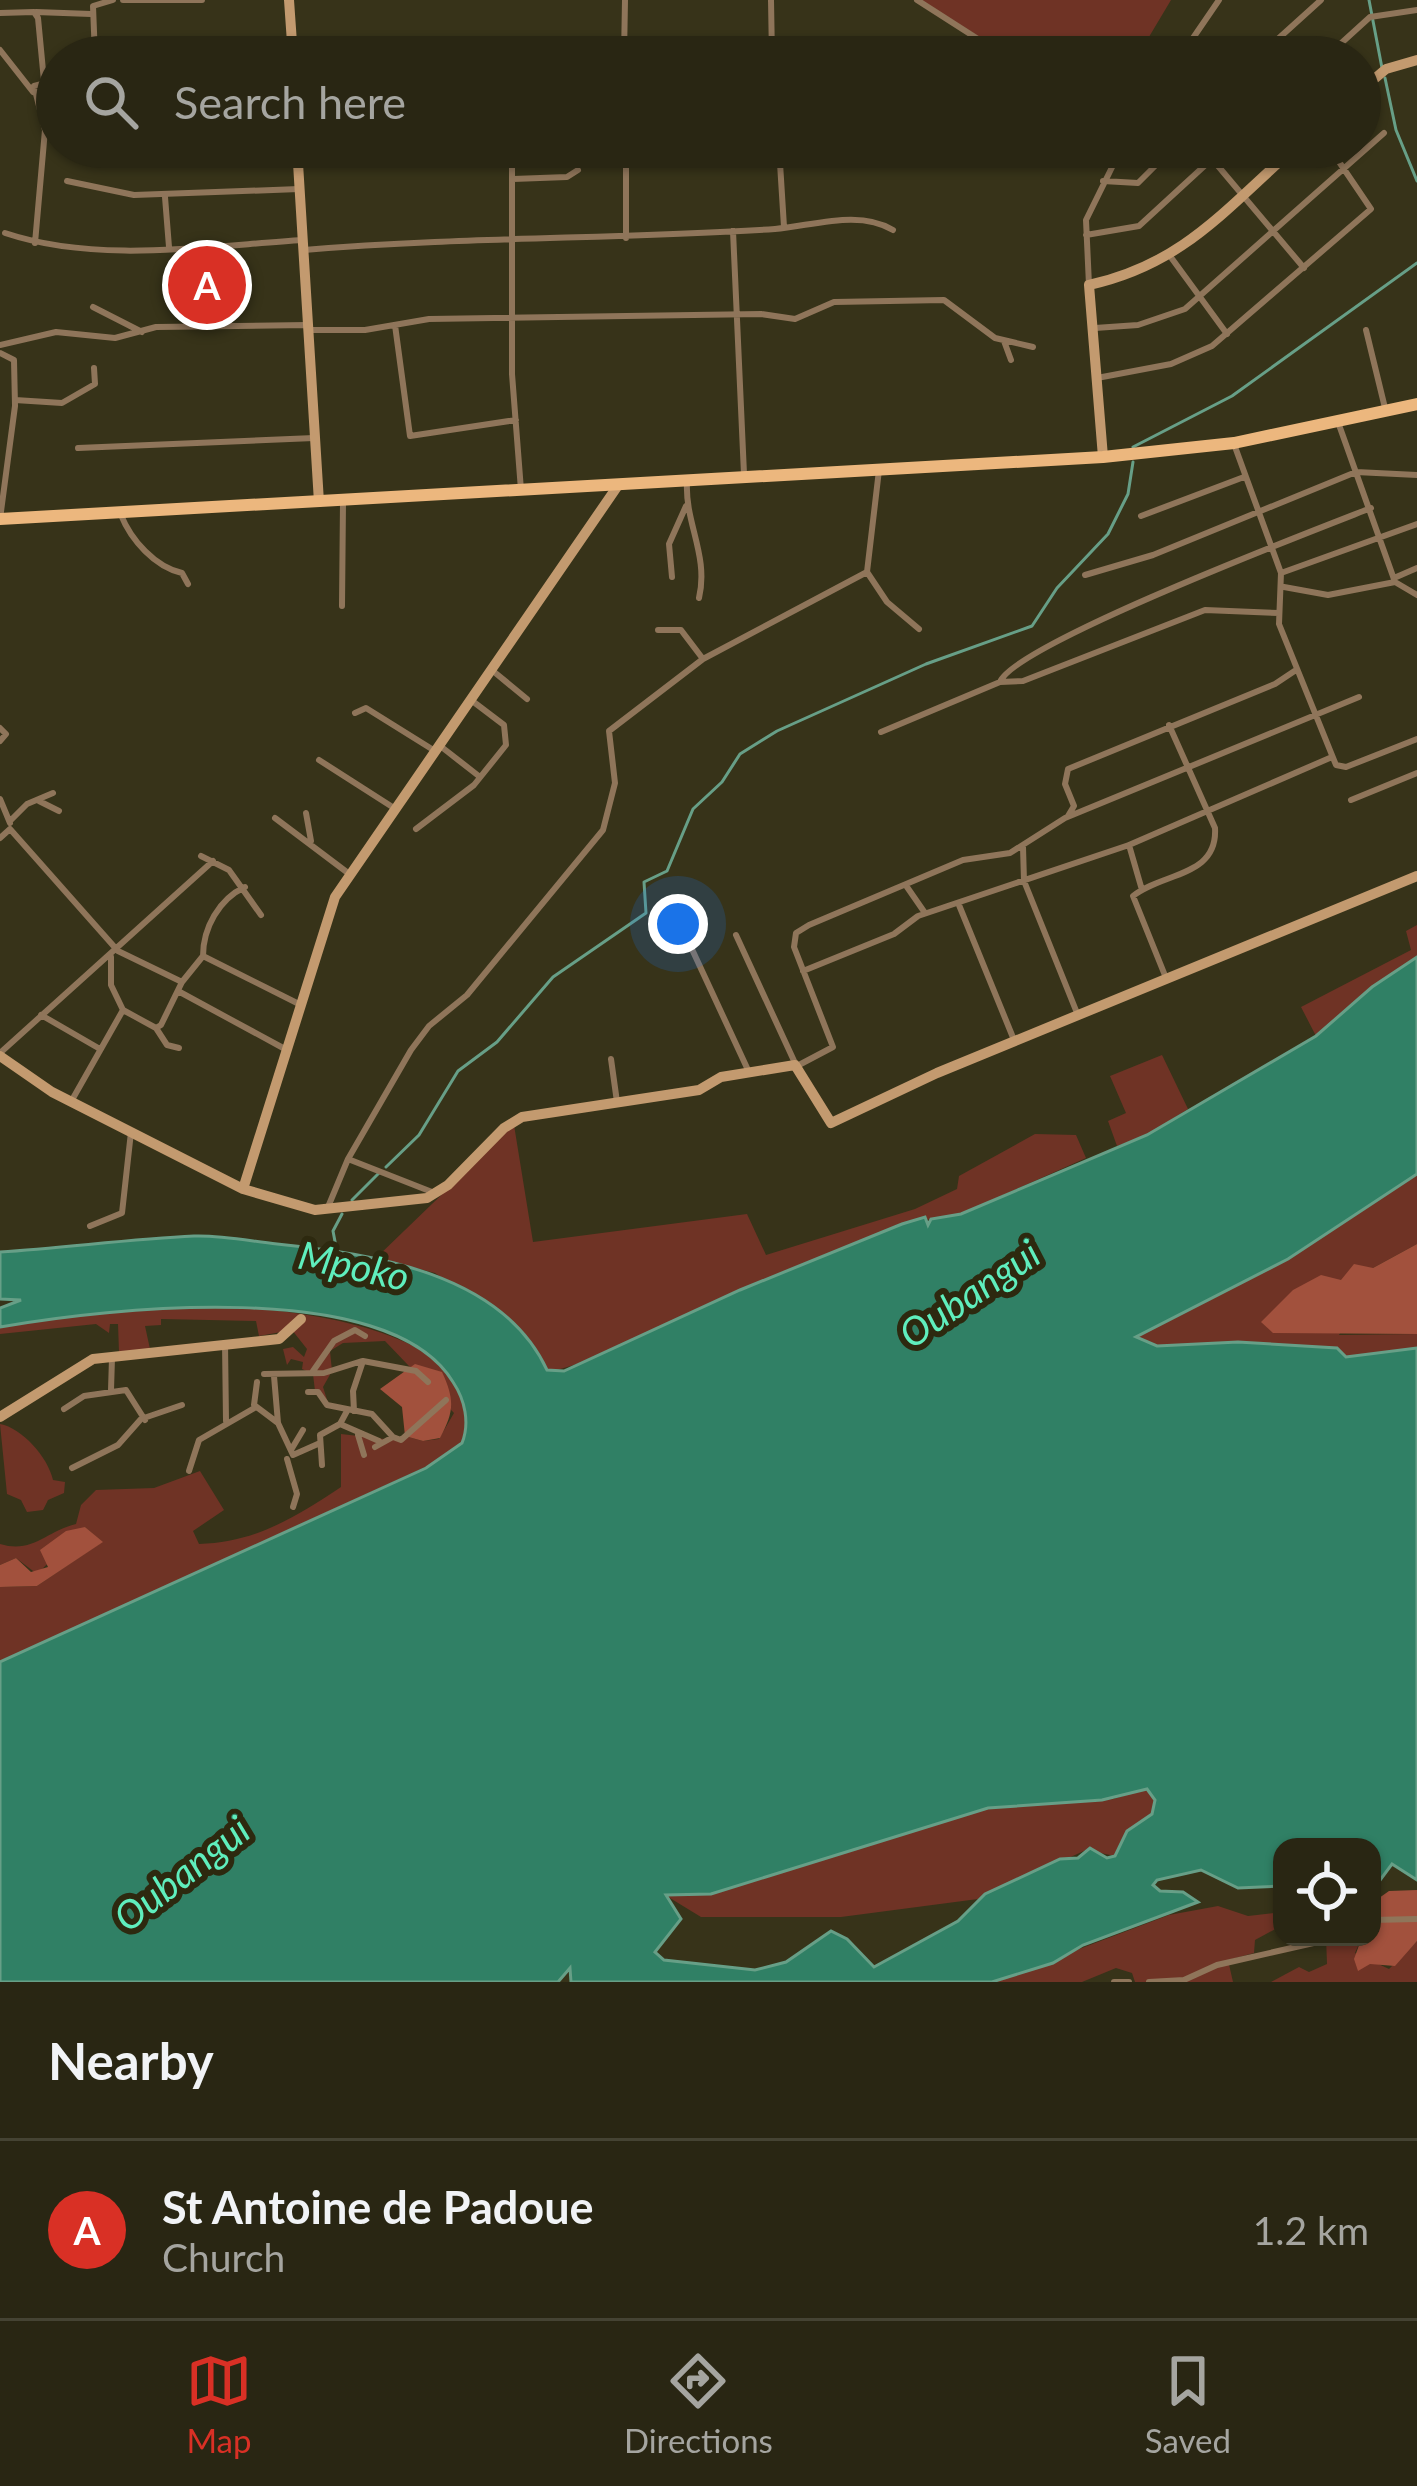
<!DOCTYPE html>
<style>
body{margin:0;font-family:Lato,sans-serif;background:#353221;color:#f1f3f6}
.controls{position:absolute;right:36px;bottom:36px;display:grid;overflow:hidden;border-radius:24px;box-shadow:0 3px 9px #0004}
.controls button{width:108px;height:108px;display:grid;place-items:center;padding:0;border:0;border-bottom:3px solid #454333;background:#292613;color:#f1f3f6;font:60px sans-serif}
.you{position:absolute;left:678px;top:924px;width:42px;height:42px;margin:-30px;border:9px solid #fff;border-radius:50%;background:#1a73e8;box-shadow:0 0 0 18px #1a73e833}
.badge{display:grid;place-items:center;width:78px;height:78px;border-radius:50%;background:#d93025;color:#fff;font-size:39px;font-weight:700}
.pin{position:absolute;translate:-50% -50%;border:6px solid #fff;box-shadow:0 3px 12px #0006}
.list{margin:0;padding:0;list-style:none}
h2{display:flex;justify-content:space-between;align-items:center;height:156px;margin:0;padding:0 48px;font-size:51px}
h2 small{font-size:39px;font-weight:400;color:#a5a5a0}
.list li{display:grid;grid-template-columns:78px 1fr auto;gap:36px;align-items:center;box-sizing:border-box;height:180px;padding:0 48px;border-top:3px solid #454333}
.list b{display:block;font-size:45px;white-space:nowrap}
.list p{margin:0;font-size:39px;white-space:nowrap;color:#a5a5a0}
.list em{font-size:39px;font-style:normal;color:#a5a5a0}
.icon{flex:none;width:66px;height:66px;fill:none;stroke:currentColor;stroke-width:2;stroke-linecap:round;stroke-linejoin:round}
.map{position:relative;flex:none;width:1417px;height:1982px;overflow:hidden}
.search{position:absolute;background:#292613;box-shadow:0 3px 9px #0004;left:36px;right:36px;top:36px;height:132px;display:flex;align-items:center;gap:30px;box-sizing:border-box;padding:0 42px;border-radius:66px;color:#a5a5a0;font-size:45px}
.sheet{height:336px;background:#292613}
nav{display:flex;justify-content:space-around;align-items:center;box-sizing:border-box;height:168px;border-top:3px solid #454333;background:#292613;font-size:33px;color:#a5a5a0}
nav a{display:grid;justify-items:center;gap:6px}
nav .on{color:#d93025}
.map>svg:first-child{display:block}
.green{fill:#6f3325}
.forest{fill:#a2513d}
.water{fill:#308065;stroke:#679f87;stroke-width:3;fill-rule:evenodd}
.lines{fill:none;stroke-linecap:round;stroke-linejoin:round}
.stream{stroke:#679f87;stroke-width:3}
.street{stroke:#8f755a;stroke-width:6}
.secondary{stroke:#c39a6f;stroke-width:10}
.primary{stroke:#ecb77e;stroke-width:12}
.labels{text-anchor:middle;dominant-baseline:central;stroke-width:12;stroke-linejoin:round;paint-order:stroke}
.water-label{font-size:39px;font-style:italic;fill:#5feebd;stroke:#2d290f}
</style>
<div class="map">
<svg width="1417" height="1982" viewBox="0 0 1417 1982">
<rect width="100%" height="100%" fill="#373319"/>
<!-- green -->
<path class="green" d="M921,0H1171L1137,57H1011Z
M1417,925V957L1372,987L1316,1036L1301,1007L1411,950L1406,931Z
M1162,1055L1188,1109L1147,1135L1117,1146L1108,1121L1126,1113L1110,1076Z
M514,1125L533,1242L747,1214L766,1255L915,1209L957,1189L959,1176L1035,1134L1076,1135L1086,1158L961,1214L902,1224L740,1290L598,1358L550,1372L512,1320L508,1323L435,1273L376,1258Z
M1417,1174V1244L1373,1268L1339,1335L1417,1334V1348L1346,1357L1337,1348L1238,1342L1157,1346L1137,1340L1138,1334C1234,1285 1327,1237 1417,1174Z
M217,1306C285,1308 504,1329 462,1443L434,1463L0,1662V1587L37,1586L102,1542L85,1527L37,1574L16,1558L0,1565V1544C33,1554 46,1531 76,1524L81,1505L96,1490L154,1488L200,1471L224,1510L193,1531L199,1544C256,1542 294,1518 341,1487V1434L402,1441L405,1436L423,1441L439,1439L454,1413L385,1341L343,1343L330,1351L332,1371L323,1387L328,1403L315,1391L313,1374L302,1369L303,1362L291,1359L287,1365L283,1349L293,1347L304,1357L307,1349L292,1330L259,1336L256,1321L161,1319V1325L145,1326L150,1349L119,1352L118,1324H110L109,1333L96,1324L0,1334V1327L83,1313Z
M0,1424C22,1428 48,1457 53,1480L65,1482L64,1493L48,1500L43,1510L27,1512L21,1500L7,1494Z
M1147,1789L1155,1800L1152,1814L1133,1827L1115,1856L1086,1850L978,1899L841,1917H701L665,1895L711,1894L988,1808L1113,1799Z
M1218,1906L1248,1916L1282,1912V1932L1279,1927L1255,1940L1254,1953L1228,1960L1233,1982H1135L1132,1973L1116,1968L1082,1982H992L1169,1915Z
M1326,1937H1362L1355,1953L1389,1969L1417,1941V1982H1271L1299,1967L1309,1972L1327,1964Z"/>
<!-- forest -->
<path class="forest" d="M1417,1244V1334L1273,1333L1261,1322L1293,1290L1321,1275L1341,1280L1354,1264L1373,1268Z
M415,1364L442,1372C455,1400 454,1412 440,1438L423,1441L405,1436L402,1407L380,1389Z
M85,1527L103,1542L37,1586L0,1587V1565L16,1558L31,1572L48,1567L40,1550L66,1531Z
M1417,1890V1941L1395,1966L1370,1964L1358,1971L1354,1959L1362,1937H1372V1903L1389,1891Z"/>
<!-- water -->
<path class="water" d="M1417,957V1174L1288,1259L1136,1337L1157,1346L1238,1342L1337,1348L1346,1357L1417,1348V1880L1392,1864L1372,1891V1847H1282V1886L1238,1888L1201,1870L1157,1880L1153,1885L1160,1891L1183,1892L1198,1902L1083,1945L1053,1963L992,1982H571L570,1968L558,1982H0V1662L426,1468L462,1443C470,1423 465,1400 453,1382C389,1276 107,1308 0,1327V1308L21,1300L0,1299V1252C65,1248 129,1239 194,1236C221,1235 250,1241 277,1244C374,1254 502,1273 547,1370L564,1371L740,1290L902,1224L925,1217L928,1225L931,1219L961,1214L1147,1135L1316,1036L1372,987ZM1147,1789L1155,1800L1152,1814L1127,1831L1115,1856L1107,1858L1090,1848L1078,1858L1060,1859L985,1894L958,1921L874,1967L847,1939L831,1931L786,1962L755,1970L664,1960L655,1952L681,1919L666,1895L711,1894L988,1808L1102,1800Z"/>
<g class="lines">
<!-- stream -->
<path class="stream" d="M1369,0L1382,68
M1385,78L1396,130L1417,181
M1133,447L1232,396L1417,263
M386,1167L419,1135L458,1071L497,1042L553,977L646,913L644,882L667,871L693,809L722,782L740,754L777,731L926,664L1032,626L1057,588L1108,534L1128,494L1133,462
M352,1200L379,1173
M337,1252L333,1231L342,1214"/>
<!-- street -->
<path class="street" d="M123,0H202
M771,0L772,57
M917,0L1006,57
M36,12L91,14
M0,13L34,12L38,18L44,81
M0,50L33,92
M624,56L625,0
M95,57L93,6L113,0
M627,57L772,51
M1180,57L1219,0
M1258,57L1321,0
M1326,57L1370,17L1417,10
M512,147V374L521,490
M626,147V238
M779,147L784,227
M1202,147L1304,268
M394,165L396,147
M513,179L567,177L578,170
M67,181L134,195L299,189
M1103,181L1138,183L1174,147
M165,197L169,247
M733,231L744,474
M5,233C98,264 207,246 303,240
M1086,235L1139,226L1225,147
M35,243L45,130L34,86L57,80
M304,250C460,237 618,239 775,229C812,226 859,209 893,230
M1170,256L1227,334
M1089,285L1086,220L1122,147
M93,307L142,332
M395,325L410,436L516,420
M1095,328L1138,325L1185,309L1384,133
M308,330H365L429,319L761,314L795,319L834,302L944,300L995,338L1033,347
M1366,330L1385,408
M1004,341L1011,360
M0,345L56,332L115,338L156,327L307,325
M0,353L14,360L15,406L0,519
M1097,378L1171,364L1212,346L1371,209L1329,147
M15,400L62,403L95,384L94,368
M1338,422L1395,582
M1234,444L1281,573L1279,624L1336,765L1346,767L1417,739
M78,448L314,438
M687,483C685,523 709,556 699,598
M121,515C131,540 155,567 182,573L188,584
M1141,516L1244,477
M867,572L887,602L919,629
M1281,573L1417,524
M1085,575L1153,555L1356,472L1417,475
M672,577L669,544L686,506
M1394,578L1417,568
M1284,587L1328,595L1395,582L1417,595
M342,606L343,502
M658,630H681L703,659
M493,671L527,699
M1000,682C1015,644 1315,530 1371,508
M355,713L366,708L435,751
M0,728L6,734L0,741
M881,732L1000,682L1023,681L1205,610L1279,613
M439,745L480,777
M319,760L394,808
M0,799L10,823
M1351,800L1417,773
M39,801L59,811
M306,813L311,841
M1068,816L1074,806L1065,784L1068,769L1275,684L1296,670
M275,818L348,873
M10,821L27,804L53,793
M416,829L474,785L506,745L504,725L471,700
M0,838L10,829L118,951L182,982
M1129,845L1142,890
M1023,847L1024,881L1077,1013
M201,856L229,870L261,915
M907,887L925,913
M959,905L1014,1040
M684,932L748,1070
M736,935L795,1063
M203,956C203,928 219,899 245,887
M111,957V985L123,1010
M803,971L894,934L918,916L1129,845L1332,757
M1166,978L1133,896C1163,872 1218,877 1215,828L1169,725
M178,991L285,1049
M41,1015L100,1049
M156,1028L167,1045L179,1048
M0,1053L213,861
M611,1059L617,1102
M797,1066L833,1047L794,947L796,933L809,925L963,860L1010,853L1065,818L1359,697
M72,1100L123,1010L156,1028L161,1025L182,982L203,956L301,1005
M348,1159L432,1192
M328,1207L348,1159L411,1050L429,1026L467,995L603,830L615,783L609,731L703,659L867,572L879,470
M90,1226L122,1213L131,1132
M225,1343L226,1421
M313,1371L334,1341L355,1330L365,1336
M264,1374L324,1373L362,1361
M274,1376L278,1423L293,1455L320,1443
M257,1382L254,1405L278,1423
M111,1390L112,1358
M308,1392H318L327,1405L372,1414L393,1437
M64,1409L84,1396L126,1390L145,1420
M354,1411L353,1391L363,1361L416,1371L428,1382
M340,1424L379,1441
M358,1435L364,1455
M375,1447L393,1437L401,1440L446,1400
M291,1450L303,1430
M287,1459L297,1494L293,1507
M322,1465L320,1435L340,1424L347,1411
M72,1468L118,1445L141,1419L182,1405
M189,1471L199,1440L256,1407
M1372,1920L1417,1919
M1114,1982H1129
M1149,1982L1184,1980L1217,1965L1340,1937"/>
<!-- secondary -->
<path class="secondary" d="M289,0L293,57
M1360,91L1386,69L1417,60
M297,147L319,502
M1103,457L1089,285C1184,264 1226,208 1296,147
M0,1056L52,1092L243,1189L315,1210L427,1198L448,1185L504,1128L522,1117L699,1090L721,1077L795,1065L831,1123L937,1073L1417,876
M243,1189L335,897L619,484
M0,1417L93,1359L279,1339L301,1319"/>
<!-- primary -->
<path class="primary" d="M0,519L1103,457L1234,443L1417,404"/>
</g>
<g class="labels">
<!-- water labels -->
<g class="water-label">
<text transform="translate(354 1265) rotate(12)">Mpoko</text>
<text transform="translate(969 1293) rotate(-34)">Oubangui</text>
<text transform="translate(181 1873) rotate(-38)">Oubangui</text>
</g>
</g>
</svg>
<div class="controls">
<button><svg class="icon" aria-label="locate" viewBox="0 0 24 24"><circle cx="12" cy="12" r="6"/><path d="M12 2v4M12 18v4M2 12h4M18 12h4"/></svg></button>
</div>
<div class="you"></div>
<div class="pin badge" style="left:207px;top:285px">A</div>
<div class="search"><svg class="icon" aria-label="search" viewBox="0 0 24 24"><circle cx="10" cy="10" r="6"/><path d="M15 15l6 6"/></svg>Search here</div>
</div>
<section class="sheet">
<h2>Nearby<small></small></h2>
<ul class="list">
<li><span class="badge">A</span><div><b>St Antoine de Padoue</b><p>Church</p></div><em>1.2 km</em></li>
</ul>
</section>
<nav>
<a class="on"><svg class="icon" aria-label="map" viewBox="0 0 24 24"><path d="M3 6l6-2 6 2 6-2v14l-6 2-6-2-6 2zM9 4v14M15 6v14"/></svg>Map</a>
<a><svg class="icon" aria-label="directions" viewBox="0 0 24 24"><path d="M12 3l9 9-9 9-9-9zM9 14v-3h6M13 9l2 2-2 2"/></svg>Directions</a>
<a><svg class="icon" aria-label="saved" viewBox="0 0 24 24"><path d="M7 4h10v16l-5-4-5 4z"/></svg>Saved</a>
</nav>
